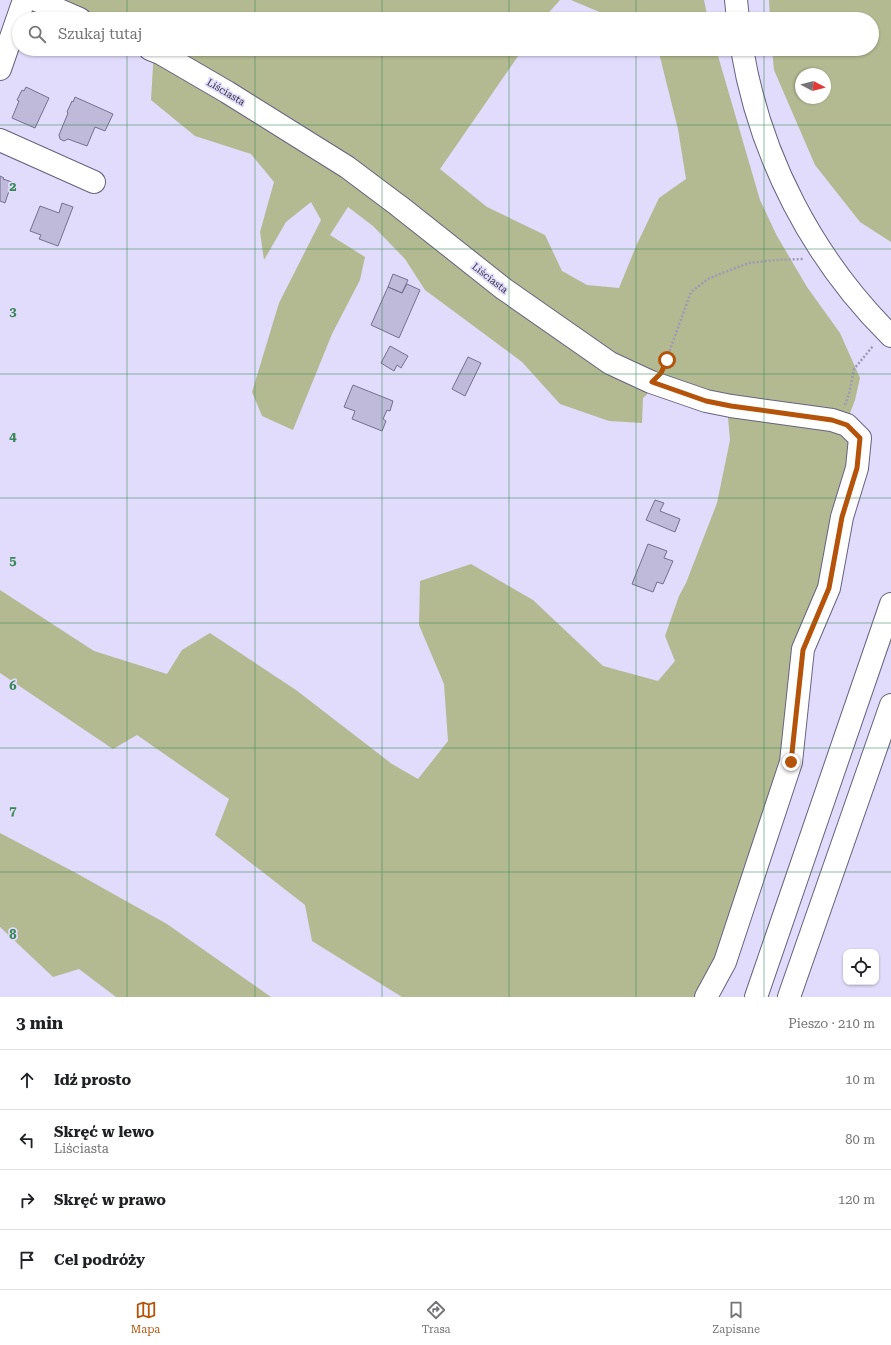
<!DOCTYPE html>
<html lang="pl">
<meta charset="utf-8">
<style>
body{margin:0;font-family:"Roboto Serif",serif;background:#f2f2f2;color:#202124}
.controls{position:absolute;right:12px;bottom:12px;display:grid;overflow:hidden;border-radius:8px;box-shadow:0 1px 3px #0004}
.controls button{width:36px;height:36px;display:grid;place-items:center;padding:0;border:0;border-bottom:1px solid #e0e0e0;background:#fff;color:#202124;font:20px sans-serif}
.compass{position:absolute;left:795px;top:68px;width:36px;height:36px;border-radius:50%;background:#fff;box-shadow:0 1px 3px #0004;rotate:97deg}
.stop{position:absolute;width:12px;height:12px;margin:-9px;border:3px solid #b45309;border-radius:50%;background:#fff}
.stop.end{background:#b45309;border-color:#fff;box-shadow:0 1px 4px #0008}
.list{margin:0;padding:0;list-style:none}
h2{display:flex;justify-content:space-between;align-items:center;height:52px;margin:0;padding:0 16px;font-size:17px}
h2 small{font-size:13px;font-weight:400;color:#757577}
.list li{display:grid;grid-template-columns:26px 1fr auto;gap:12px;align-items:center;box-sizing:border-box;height:60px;padding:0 16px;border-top:1px solid #e0e0e0}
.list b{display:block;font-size:15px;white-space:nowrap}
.list p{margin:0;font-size:13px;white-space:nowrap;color:#757577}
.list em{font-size:13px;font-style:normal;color:#757577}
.icon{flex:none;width:22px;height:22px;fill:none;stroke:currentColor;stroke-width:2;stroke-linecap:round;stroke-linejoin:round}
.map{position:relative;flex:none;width:891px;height:997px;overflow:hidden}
.search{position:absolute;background:#fff;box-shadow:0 1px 3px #0004;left:12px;right:12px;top:12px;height:44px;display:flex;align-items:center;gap:10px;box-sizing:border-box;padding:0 14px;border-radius:22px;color:#757577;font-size:15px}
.sheet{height:292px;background:#fff}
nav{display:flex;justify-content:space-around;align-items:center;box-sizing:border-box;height:56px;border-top:1px solid #e0e0e0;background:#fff;font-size:11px;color:#757577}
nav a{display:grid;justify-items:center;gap:2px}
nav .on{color:#b45309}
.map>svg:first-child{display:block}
.green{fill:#b3ba91;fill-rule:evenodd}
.building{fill:#bfb9da;stroke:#76708e}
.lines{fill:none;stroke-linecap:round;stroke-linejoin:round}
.minor-casing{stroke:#67627f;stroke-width:24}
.major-casing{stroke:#67627f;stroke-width:24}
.path{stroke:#9e9ab3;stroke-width:2.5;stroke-dasharray:2 2;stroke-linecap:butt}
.minor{stroke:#fff;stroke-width:22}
.major{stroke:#fff;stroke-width:22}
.route{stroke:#b45309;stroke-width:5}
.grid{fill:none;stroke:#398756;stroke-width:1;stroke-opacity:0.55}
.labels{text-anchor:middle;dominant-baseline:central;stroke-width:3.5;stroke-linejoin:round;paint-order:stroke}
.street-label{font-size:10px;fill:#35323f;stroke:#e1dbfc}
.grid-label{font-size:13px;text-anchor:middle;font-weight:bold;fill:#398756;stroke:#e1dbfc;stroke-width:3.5;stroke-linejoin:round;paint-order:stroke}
</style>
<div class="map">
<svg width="891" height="997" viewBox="0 0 891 997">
<rect width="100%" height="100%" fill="#e1dbfc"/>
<!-- green -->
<path class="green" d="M46,0H560L543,19H88Z
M571,0H704L708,19H616Z
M769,0H891V242L860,222L815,165L774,70L772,49H872V19H770ZM801,74H825V98H801Z
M154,49H523L440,169L487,207L545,235L562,271L587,285L619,288L637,244L659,198L686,179L678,129L658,49H716L760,200L777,236L807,287L840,333L860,378L855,400L847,421L858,424L828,589L789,759L701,997H402L312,941L305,905L215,835L229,799L137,735L113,749L0,673V590L94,651L167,674L182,650L210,633L296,690L392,764L418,779L448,741L444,684L419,625L420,581L471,564L533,600L603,666L658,681L675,661L665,636L679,596L686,583L717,503L730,440L727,407L658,384L643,398L642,423L609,421L560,404L522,362L425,290L405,259L373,226L348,207L330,235L365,257L360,280L332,334L293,430L262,416L252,392L279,303L321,220L311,202L286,222L264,260L260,232L274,182L251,154L195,136L151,100Z
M0,833L76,873L167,924L271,997H116L79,969L53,977L0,927Z"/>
<!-- building -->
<path class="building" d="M26,87L49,98L35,128L12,118L19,101L17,100L22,90L24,91Z
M75,97L113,114L105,131L95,127L87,146L68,139L64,141L60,139L59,135L68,113L67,112L72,101L73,102Z
M0,176L4,178L3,179L12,182L5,203L0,201Z
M62,203L73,207L58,246L39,239L41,235L30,231L40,206L59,213Z
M393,274L408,280L402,293L388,287Z
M407,284L420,290L399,338L371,325L388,287L402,293Z
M390,346L408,356L401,368L397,365L394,371L381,363Z
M468,357L481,363L465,396L452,389Z
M353,385L393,401L390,411L387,410L383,419L386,421L382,431L352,419L355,411L344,407Z
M655,500L664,503L660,511L680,519L675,532L646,520Z
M648,544L667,551L664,558L673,561L663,584L657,582L653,592L632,584Z"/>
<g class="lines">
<!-- minor casing -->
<g class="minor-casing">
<path id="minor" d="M36,0L80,19
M150,49L160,53L227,92L347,167L399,206L504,289L610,363L651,382L706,401L731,406L832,420L847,425L860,438L857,468L842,517L829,588L803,649L791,762L725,962L706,997
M0,69L24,0
M0,140L94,182"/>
</g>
<!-- major casing -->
<g class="major-casing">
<path id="major" d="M736,0L738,19
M742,49C760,157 813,259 891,336
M756,997L891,604
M789,997L891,705"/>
</g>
<!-- path -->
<path class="path" d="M664,366L691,292L708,279L722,273L749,263L776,260L803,259
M845,405L849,394L854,369L873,346"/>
<!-- minor -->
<use href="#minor" class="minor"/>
<!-- major -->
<use href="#major" class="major"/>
</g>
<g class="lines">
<!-- route -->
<path class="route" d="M667,360L661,373L652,382L706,401L731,406L832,420L847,425L860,438L857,468L842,517L829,588L803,650L791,762"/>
</g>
<!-- grid -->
<path class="grid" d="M127,0V19M255,0V19M382,0V19M509,0V19M636,0V19M764,0V19M127,49V997M255,49V997M382,49V997M509,49V997M636,49V997M764,49V997M0,125H891M0,249H891M0,374H891M0,498H891M0,623H891M0,748H891M0,872H891"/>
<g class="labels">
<!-- street labels -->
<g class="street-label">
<text transform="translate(226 92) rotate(31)">Liściasta</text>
<text transform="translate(490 278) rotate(38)">Liściasta</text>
</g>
</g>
<g class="grid-label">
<text x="13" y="191">2</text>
<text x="13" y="316">3</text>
<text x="13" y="441">4</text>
<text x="13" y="565">5</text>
<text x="13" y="690">6</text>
<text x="13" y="815">7</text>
<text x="13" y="939">8</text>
</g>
</svg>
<div class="controls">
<button><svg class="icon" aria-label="locate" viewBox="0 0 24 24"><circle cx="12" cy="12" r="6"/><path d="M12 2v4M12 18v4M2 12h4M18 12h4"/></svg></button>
</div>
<svg class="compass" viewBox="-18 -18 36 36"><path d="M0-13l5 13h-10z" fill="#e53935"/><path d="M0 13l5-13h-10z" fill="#757577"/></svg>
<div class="stop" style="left:667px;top:360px"></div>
<div class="stop end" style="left:791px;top:762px"></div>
<div class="search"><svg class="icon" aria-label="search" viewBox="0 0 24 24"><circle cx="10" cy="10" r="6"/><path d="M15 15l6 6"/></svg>Szukaj tutaj</div>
</div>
<section class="sheet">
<h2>3 min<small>Pieszo · 210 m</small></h2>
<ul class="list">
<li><svg class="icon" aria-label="ahead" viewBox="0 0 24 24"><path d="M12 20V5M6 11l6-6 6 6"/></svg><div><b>Idź prosto</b></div><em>10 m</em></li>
<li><svg class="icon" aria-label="left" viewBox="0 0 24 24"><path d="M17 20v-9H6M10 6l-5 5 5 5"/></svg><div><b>Skręć w lewo</b><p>Liściasta</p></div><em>80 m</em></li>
<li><svg class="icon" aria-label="right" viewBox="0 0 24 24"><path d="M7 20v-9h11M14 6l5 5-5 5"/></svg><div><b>Skręć w prawo</b></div><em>120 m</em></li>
<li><svg class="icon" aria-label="arrive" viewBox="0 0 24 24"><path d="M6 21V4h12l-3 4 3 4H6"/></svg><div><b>Cel podróży</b></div></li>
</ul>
</section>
<nav>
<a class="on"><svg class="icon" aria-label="map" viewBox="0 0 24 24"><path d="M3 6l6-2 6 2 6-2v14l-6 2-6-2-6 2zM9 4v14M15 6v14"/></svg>Mapa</a>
<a><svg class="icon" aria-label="directions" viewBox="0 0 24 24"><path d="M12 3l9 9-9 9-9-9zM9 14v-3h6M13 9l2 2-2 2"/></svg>Trasa</a>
<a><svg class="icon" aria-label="saved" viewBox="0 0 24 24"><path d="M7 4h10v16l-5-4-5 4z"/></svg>Zapisane</a>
</nav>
